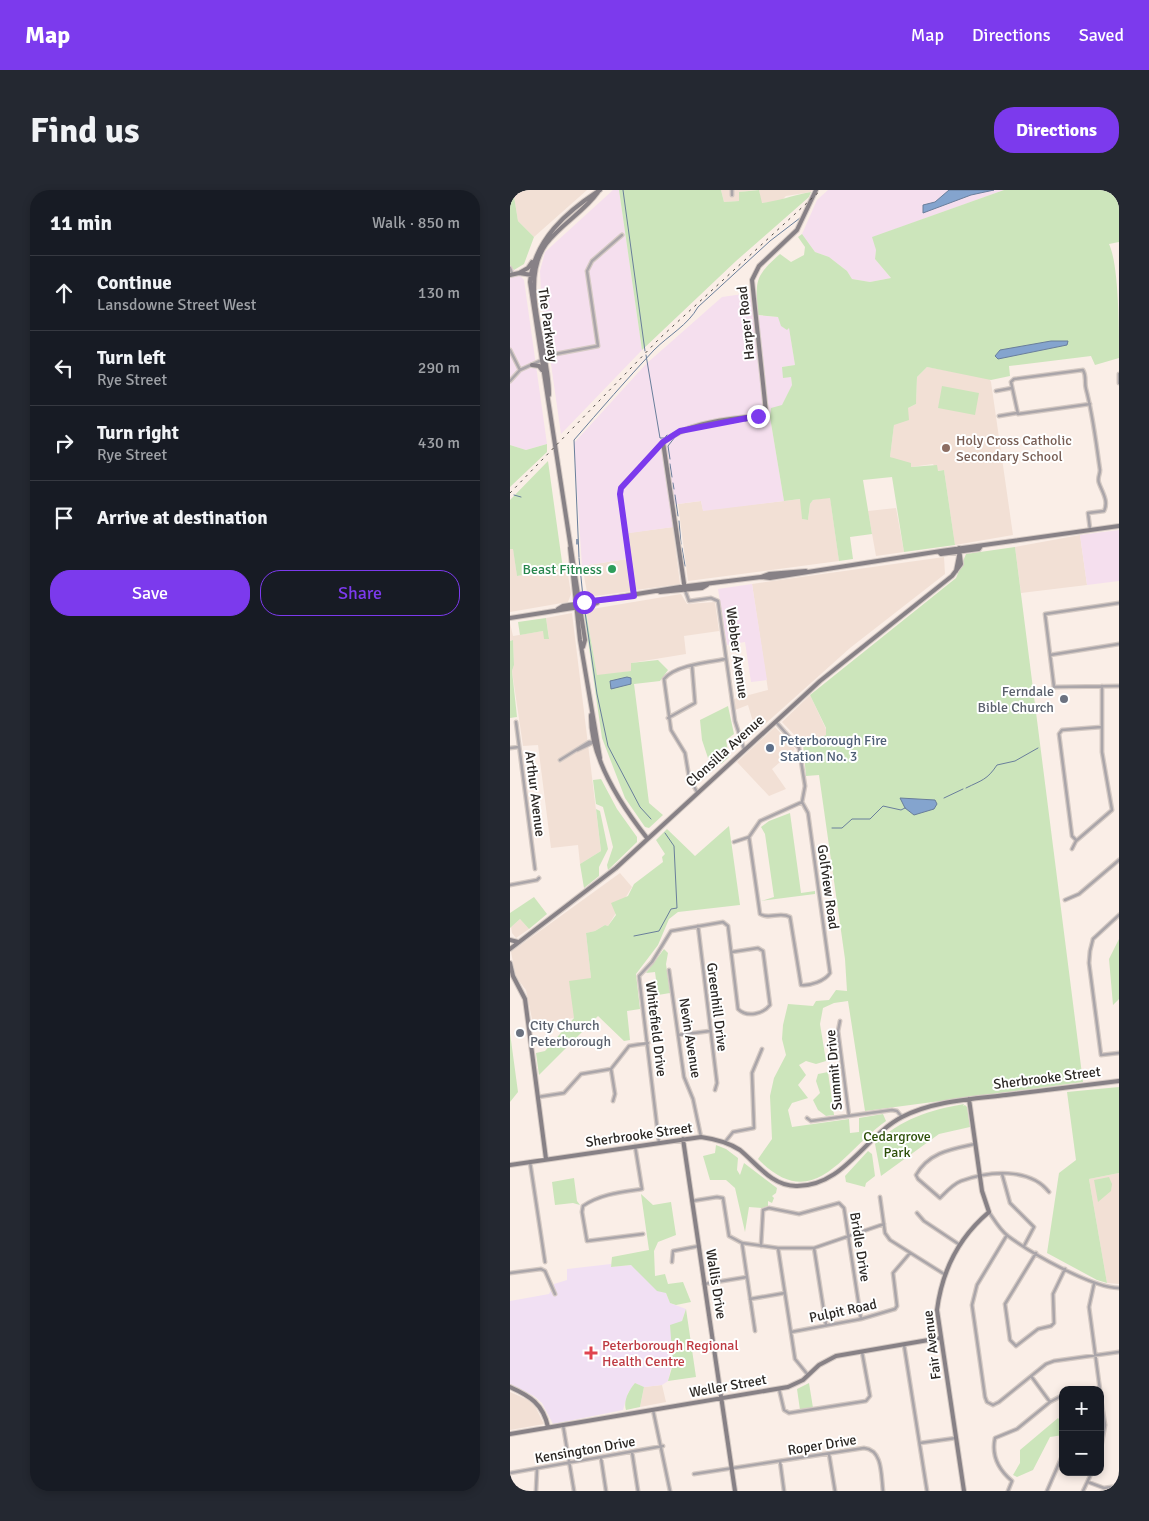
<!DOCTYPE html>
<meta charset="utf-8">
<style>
body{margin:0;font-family:Signika,sans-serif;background:#242831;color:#f1f3f6}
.controls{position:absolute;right:15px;bottom:15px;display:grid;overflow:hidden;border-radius:10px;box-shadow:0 2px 8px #0003}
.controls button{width:45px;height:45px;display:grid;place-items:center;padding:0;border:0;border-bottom:1px solid #363941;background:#171b24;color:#f1f3f6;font:25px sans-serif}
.stop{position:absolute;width:15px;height:15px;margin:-11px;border:4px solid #7c3aed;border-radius:50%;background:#fff}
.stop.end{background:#7c3aed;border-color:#fff;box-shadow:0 1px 5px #0008}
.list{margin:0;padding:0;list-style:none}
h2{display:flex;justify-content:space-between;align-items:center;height:65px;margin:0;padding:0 20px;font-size:21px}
h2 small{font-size:16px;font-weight:400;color:#9ea1a6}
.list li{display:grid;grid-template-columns:32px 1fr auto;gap:15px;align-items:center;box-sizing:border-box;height:75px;padding:0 20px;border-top:1px solid #363941}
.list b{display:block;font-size:19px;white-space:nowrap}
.list p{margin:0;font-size:16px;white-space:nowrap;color:#9ea1a6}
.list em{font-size:16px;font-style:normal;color:#9ea1a6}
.actions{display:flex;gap:10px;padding:15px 20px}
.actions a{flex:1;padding:11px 0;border:1px solid #7c3aed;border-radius:20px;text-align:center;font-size:18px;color:#7c3aed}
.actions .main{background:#7c3aed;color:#fff}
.icon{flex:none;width:28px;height:28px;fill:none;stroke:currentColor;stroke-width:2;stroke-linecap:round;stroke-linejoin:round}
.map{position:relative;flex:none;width:609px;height:1301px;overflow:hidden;border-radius:20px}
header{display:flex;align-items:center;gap:30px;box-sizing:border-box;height:70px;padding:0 25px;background:#7c3aed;color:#fff}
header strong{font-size:24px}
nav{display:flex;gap:28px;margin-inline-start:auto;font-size:18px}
.intro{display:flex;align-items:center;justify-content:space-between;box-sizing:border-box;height:120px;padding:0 30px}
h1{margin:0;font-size:35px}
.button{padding:12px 22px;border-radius:20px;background:#7c3aed;color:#fff;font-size:18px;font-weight:700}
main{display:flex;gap:30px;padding:0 30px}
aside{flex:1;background:#171b24;border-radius:20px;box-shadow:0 2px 8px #0003}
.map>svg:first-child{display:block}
.built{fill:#f2e0d5}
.industrial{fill:#f5dfee}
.medical{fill:#f1e0f3}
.green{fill:#cce5bb}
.water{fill:#84a4ce;stroke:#697e9b}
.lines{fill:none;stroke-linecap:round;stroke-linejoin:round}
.stream{stroke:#697e9b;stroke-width:1}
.street-casing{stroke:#d5cac4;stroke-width:5}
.secondary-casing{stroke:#d5cac4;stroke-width:6}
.street{stroke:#aaa5a9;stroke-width:2.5}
.secondary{stroke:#878186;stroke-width:4}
.rail{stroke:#4d4844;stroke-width:1;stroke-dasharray:2.5 5;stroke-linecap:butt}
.route{stroke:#7c3aed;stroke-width:6}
.education-dot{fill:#8d6e63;stroke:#fff;stroke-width:2}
.leisure-dot{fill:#2e9e5b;stroke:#fff;stroke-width:2}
.worship-dot{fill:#6b7280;stroke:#fff;stroke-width:2}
.service-dot{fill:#5c6f8a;stroke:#fff;stroke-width:2}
.health-dot{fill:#e0444e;stroke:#fff;stroke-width:2}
.labels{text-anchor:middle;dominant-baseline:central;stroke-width:4;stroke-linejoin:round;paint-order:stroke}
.street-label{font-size:14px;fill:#2b2724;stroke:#fff}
.education-label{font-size:14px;fill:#785e54;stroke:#fff;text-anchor:start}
.leisure-label{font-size:14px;fill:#27864d;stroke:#fff;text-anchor:end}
.worship-label{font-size:14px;fill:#5b616d;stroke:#fff;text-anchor:end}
.service-label{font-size:14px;fill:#4e5e75;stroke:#fff;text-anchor:start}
.park-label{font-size:14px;fill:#2d4f09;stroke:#fff}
.health-label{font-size:14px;fill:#be3a42;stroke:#fff;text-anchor:start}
</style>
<header>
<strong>Map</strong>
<nav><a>Map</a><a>Directions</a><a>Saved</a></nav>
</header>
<div class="intro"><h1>Find us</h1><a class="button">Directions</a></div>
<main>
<aside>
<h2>11 min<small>Walk · 850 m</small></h2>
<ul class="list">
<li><svg class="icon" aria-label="ahead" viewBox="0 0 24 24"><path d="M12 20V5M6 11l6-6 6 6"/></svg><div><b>Continue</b><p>Lansdowne Street West</p></div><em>130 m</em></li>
<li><svg class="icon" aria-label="left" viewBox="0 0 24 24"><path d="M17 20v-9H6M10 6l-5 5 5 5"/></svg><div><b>Turn left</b><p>Rye Street</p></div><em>290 m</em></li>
<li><svg class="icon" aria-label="right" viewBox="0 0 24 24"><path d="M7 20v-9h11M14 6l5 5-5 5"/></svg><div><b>Turn right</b><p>Rye Street</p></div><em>430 m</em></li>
<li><svg class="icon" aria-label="arrive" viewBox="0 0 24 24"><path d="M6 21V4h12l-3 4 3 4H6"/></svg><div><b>Arrive at destination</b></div></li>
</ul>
<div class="actions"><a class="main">Save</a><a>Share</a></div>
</aside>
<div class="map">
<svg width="609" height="1301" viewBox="0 0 609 1301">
<rect width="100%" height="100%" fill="#faeee7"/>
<!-- built -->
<path class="built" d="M3,0H77L24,47L8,31Z
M211,0H246L230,2L229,11L214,12Z
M249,0H302L301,2L276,6L271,11L251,13Z
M417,177L479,188L481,192L503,345L445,355L434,280L427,281L423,274L401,277L380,267L384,235L398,218L406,214L407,187Z
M320,307L329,371L178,391L168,314L191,311L193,320L291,309L292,329L298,330L300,314L303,310Z
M386,318L394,362L366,366L358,321Z
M163,337L170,394L126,400L117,343Z
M570,345L577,395L511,403L505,357Z
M3,358L7,386L57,378L61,404L58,412L0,422V359Z
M434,367L435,384L340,458L246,542L238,515L225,520L224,509L258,500L242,394Z
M117,369L122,401L78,407L72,376Z
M171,404L177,414L205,412L209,441L174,446L176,464L121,473L122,481L87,486L76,420Z
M62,423L91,661L70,674L68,655L41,658L28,555L13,556L2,481L4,475L3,450L0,451V433L3,446L33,441L39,448L36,428Z
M300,505L316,539V545L293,554L272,532Z
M265,537L285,559L262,579L276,599L259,606L227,572Z
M110,683L122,697L98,736L95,735L85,741L76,743L81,788L64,828L23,834L18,809L16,800L6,787L1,762Z
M10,729L19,739L6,748L2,743L1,737Z
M609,983V1094L597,1093L579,989Z
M152,1195L156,1212L130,1217L134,1197Z
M0,1202L23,1212L34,1234L0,1240Z"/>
<!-- industrial -->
<path class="industrial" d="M103,0H109L132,160L51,244L31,104L30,81L35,62Z
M318,0H494L363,47L366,60L365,69L381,88L360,92L342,89L337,81L319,67L305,62L292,44L307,10Z
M0,75L14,90L37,254L16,260L0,255Z
M240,103L244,125L268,127L279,137L285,175L272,177L281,187L282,195L272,216L260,227L274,311L193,321L191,311L160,315L163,337L113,344L117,369L72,376L64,253L136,174L212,107Z
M609,340V391L577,395L570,345Z
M242,394L257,490L241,492L235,452L217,455L208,399Z"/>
<!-- medical -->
<path class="medical" d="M101,1074V1077L121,1075L156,1103L160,1113L176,1119L172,1131L158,1191L152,1195L134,1197L125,1193L118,1203L113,1220L43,1234L32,1213L24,1206L0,1194V1111L39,1104L44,1094L57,1090V1079Z"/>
<!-- green -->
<path class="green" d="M0,0H3L8,31L24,47L14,74L4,80L0,75Z
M109,0H211L214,12L229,11V2L249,0L252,13C269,11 283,5 301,2L299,7L226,71L132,160Z
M494,0H609V52L599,54C609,75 609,139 609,168L585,175L581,166L499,176L500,186L481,190L417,177L407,187L406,214L398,218L399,230L384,235L380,267L401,273V277L427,275L428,281L434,280L445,355L394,362L382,287L353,290L362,344L340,347L343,369L329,371L320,308L303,310L300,314L298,330L292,329L290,309L274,311L260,227L261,218L272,215L282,195L281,187L273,188L272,177L285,175L279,138L277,140L271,136L268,127L248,125C246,91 243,88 270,64L281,72L294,65L295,57L288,47L292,44L305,62L319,67L337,81L342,89L360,92L381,88L365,69L366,60L362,47Z
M432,196L469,203L465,225L428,218Z
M37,254V262L0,297V255L16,260Z
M38,271L53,379L7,386L3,359H0V310Z
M505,357L573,892L355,921L338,811L324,813L313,818L310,834L316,871L306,874L296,871L289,875L296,885L288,895L298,908L282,913L278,920L282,937L339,929L340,943L349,942V928L373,924L376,931C333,961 304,1026 248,969L262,949L260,906L264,888L276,865L272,849L273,835L278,814L303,816L306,811L319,810L326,800L337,801L335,769L309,585L296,586L293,554L316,545V538L300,505L446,388L456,364Z
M76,422L87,485L121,481V473L148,470L158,480L150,491L124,494L139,613L153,625L139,638L135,637L115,608L92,548L74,423Z
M36,428L39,449H34L33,441L10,445L8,432Z
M3,450L4,475L2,481L7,527L0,528V451Z
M218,516L224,544L216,550L219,567L211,574L204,564L198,568L192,550L190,530Z
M91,589L107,619L127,647V652L98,680L97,675L103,657L93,617L86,614L83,590Z
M86,619L90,621L98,659L89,677V686L74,698L70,674L91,661Z
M280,623L291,703L305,701V704L251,711L264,707L255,644L251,637L259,631Z
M219,636L230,715L168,722L159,729L148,755L126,784L130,819L117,821L120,850L114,851L88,826L29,885L26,863L35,861L64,828L59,791L81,788L76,743L85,741L95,735L98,736L106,725L101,713L118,706L124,694L153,672L152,667L155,664L146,650L157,639L185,666Z
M24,707L37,724L19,739L10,729L0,738V723Z
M609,749V809L603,815L599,769Z
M154,759L158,763L156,774L160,803L148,805L145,782L136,783Z
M0,843L8,902L0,912Z
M318,882L324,925L316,926L308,920L303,910L310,903L306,891L308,884Z
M609,897V983L579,989L597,1093L587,1090L537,1063L549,983L566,970L557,902Z
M454,914L453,916L455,915L457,917L460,937L429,944L371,986L365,954C391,929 419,920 454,914Z
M206,955L216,959L228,968L227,980L230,985L234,973L267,998L266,1003L262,1006L264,1008L262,1013L258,1011V1016L252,1018L239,1017L235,1042L225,998L216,990H200L193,966L205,963Z
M358,961L362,964L365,986L356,993L355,997L336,992L335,986Z
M599,987L602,994L601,1001L588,1012L584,990Z
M64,988L67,1011L70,1015L63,1013L45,1015L42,992Z
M131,1004L143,1015L161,1012L166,1045L148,1052L144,1061L145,1086L155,1084L158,1094L173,1092L181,1112L166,1115L160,1113L156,1103L147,1101L121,1075L101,1077L102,1067L139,1060Z
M176,1119L186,1187L158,1191L163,1174L160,1135L172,1131Z
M125,1193L134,1197L130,1217L116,1220C113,1211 119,1200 125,1193Z
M299,1193L303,1218L290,1220L287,1199Z
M548,1228L553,1233V1245L540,1247L523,1280L507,1287L503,1285L510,1273V1260Z"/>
<!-- water -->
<path class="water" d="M439,0H484L461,5L413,23V15L425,12Z
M541,151H558L557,155L488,169L485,166L490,160Z
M117,487L121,488V494L101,499L100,491Z
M390,608L425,610L427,614L424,619L404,625L395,618Z"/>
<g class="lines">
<!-- stream -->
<path class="stream" d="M113,0L135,161
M136,165L150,248H154L157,245
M235,231L254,228
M218,233H220
M222,233L232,231
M207,235L216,234
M202,236H204
M195,237L200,236
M191,238L193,237
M160,269L158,256L165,247
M160,274L162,287
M163,293L164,299
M4,305L11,307
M165,305L168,326
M169,331L171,354
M67,354V349V354
M172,358L175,376
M69,367L64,250C90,220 117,189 144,160C159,145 178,135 188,117L260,51L290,28
M69,368L73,407
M75,422L87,504L98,556L130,617L141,629
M456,598C472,590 477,590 487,575L505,571L528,558
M434,608L453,599
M322,638H332L342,629H360L373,616L391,620L395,618
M124,746L149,741L161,719L167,718L164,656L155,643"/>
<!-- street casing -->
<g class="street-casing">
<path id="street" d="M222,0V5
M0,78L2,83
M0,160L10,180
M35,166L88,156L77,81L82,71L112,45
M609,184V193
M0,191L10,180L32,170
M486,201L502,198
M489,226L507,223
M580,339L578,323L594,321C599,311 592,302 589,293C587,288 590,285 590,280C586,253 583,225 576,199C574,192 577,187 573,180L504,189L501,192L508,224L580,214
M175,400L179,411L201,408L208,411L225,531L234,559
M124,405L110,304L111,297L152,253
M609,413L535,424L544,497L609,496
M540,465L609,454
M158,528L185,513L182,476
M6,532L25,679
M0,558L9,557
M67,560L84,552
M50,570L79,552H85
M187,602L179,587L175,563L161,540L154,489C165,475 199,472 216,469
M239,647L250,724C259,730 270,721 280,727L291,795C300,796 315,791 320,783L298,623L292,612
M566,650L562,646L549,544L552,540L591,537
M224,652L239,647L250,631L292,612L295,596L289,558L266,532
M562,659L566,651L602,620L592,562V496
M0,695L27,690L29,688
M555,710L569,704L609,670
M609,725L583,749L580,761L579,773L591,865L609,863
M188,736L207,893L205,900
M159,780L174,887L183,909L191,947
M330,831L328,841L339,926
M168,845L200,841
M101,879L105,904L103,911
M28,907L54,903L71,884L101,879L119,856L138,853
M297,928L301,931L382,920L387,921L392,927
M215,952L223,942L244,938L242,883L252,859
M149,953L129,786L142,772L161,741L213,732L218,736L228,819C237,828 253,824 260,815L253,761L248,758L222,762
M465,954C442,959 419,962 406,985L408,989L430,1008C436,1002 443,994 451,991C478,981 520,977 539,1002
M125,956L132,999C112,1002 90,1004 73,1016L72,1022L77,1051L133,1044
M20,972L35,1072
M492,984L500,1013L524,1037L514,1056
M370,1007L375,1043L380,1050L434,1084
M182,1011L207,1007L213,1008L219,1046L232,1053L268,1058H304L374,1034
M479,1022C485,1031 490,1040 498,1046C521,1063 582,1098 609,1098
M407,1023L414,1031L450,1055
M497,1045L467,1095L462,1115L475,1207L477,1212L483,1215L489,1212L536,1174L544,1171L609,1162
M232,1053L245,1141
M251,1056L253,1020L259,1018L289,1024L329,1013L334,1018L351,1129
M268,1058L285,1169L298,1185
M304,1058L316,1135
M526,1063L495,1114L500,1150L506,1156L528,1139L541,1136L544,1133L543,1104L555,1079
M162,1072L163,1061L189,1056
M0,1083L31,1079L35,1081L45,1104
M194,1094L237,1087
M584,1094L579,1117L590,1200
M240,1109L275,1103
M281,1142L351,1129L385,1119L387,1116L383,1083L400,1063
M394,1155L417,1301
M521,1186L540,1212
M269,1199L274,1220L279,1223L356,1211L360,1206L352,1162
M590,1203L595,1235L590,1263
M143,1220L160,1301
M53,1235L64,1301
M410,1253L446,1248
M122,1262L128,1301
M319,1264L325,1301
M91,1268L96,1301
M270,1271L274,1301
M0,1283L153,1256
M184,1284L354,1258C373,1260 371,1285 373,1301
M578,1292L594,1298L609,1296
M26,1301L27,1279
M498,1301L502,1291C489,1280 481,1266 485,1248L507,1239L540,1212L553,1205
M537,1301L553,1264
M573,1301L582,1282"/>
</g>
<!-- secondary casing -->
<g class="secondary-casing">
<path id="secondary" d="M9,83L18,78L22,72
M0,85L9,83L22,85
M22,175L29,176L32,180
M39,205C40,160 7,94 36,54C51,34 74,22 88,2
M60,358L70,450L90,568
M429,362L431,364L469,359L471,356
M446,381L450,361
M251,387L259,384L296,381
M175,400L153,252C181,231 218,230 252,225L256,222L242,90L249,76L287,40L306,0
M150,402L192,398L197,395
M48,419L53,416L170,397L251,387L260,388L431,361L609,336
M0,428L82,415L87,413
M73,457L75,450L20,92C24,50 57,21 90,0
M81,525C80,568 111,615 137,648
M0,750L8,752
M0,759L106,678L310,491L442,386L451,374L449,358
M0,773L3,786L15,809L36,969
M173,949L225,1301
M0,975L191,947C205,949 218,952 230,960C247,974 262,996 286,996C333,997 355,946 392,927C422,911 462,909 496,905C534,900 571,896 609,891
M0,1197C20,1206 33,1214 38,1237
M0,1244L278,1197L293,1190L309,1175L326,1166L430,1148
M454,1301L427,1120C432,1081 448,1048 479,1022L472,1001L459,909"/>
</g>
<!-- street -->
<use href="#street" class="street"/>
<!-- secondary -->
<use href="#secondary" class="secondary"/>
<!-- rail -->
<path class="rail" d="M0,303L150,148L311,0"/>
</g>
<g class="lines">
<!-- route -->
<path class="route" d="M74,412L124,406L110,304L111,298L153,252L170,241L248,226"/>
</g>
<!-- markers -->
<circle class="education-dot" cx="436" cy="258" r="5"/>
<circle class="leisure-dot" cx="102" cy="379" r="5"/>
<g class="worship-dot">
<circle cx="554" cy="509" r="5"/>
<circle cx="10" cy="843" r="5"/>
</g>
<circle class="service-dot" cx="260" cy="558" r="5"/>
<path class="health-dot" d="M78.5 1155.5h5v5h5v5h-5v5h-5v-5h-5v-5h5z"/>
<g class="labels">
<!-- street labels -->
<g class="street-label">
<text transform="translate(236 133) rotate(-96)">Harper Road</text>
<text transform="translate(38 135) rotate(82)">The Parkway</text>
<text transform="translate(227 463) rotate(82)">Webber Avenue</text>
<text transform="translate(215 561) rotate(-42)">Clonsilla Avenue</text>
<text transform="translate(25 604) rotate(83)">Arthur Avenue</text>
<text transform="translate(318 697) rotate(82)">Golfview Road</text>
<text transform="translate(207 817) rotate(83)">Greenhill Drive</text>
<text transform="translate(146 839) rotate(83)">Whitefield Drive</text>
<text transform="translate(180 848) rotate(81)">Nevin Avenue</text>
<text transform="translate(324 880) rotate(-95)">Summit Drive</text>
<text transform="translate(537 888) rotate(-7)">Sherbrooke Street</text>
<text transform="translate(129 945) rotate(-8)">Sherbrooke Street</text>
<text transform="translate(350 1057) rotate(81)">Bridle Drive</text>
<text transform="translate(206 1094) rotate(81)">Wallis Drive</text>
<text transform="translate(333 1121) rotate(-12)">Pulpit Road</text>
<text transform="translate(422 1155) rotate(-97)">Fair Avenue</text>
<text transform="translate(218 1196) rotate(-10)">Weller Street</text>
<text transform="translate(312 1255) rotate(-9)">Roper Drive</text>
<text transform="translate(75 1260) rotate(-10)">Kensington Drive</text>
</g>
<!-- education labels -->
<g class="education-label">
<text x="446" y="250">Holy Cross Catholic<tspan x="446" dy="16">Secondary School</tspan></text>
</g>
<!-- leisure labels -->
<g class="leisure-label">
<text x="92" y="379">Beast Fitness</text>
</g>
<!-- worship labels -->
<g class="worship-label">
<text x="544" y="501">Ferndale<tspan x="544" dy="16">Bible Church</tspan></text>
<text x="20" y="835" text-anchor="start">City Church<tspan x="20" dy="16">Peterborough</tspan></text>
</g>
<!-- service labels -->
<g class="service-label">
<text x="270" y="550">Peterborough Fire<tspan x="270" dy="16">Station No. 3</tspan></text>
</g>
<!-- park labels -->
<g class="park-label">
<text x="387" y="946">Cedargrove<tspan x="387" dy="16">Park</tspan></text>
</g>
<!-- health labels -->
<g class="health-label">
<text x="92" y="1155">Peterborough Regional<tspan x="92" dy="16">Health Centre</tspan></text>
</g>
</g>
</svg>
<div class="controls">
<button>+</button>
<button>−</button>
</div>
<div class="stop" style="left:74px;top:412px"></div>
<div class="stop end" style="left:248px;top:226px"></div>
</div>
</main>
